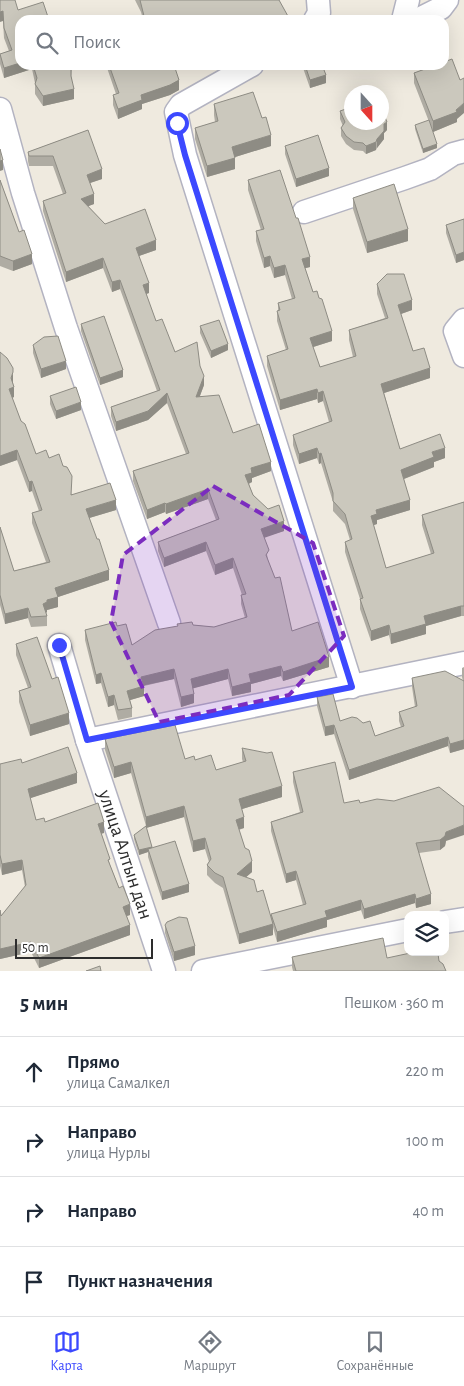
<!DOCTYPE html>
<html lang="ru">
<meta charset="utf-8">
<style>
body{margin:0;font-family:"Alegreya Sans",sans-serif;background:#f6f6f7;color:#1f2937}
.controls{position:absolute;right:15px;bottom:15px;display:grid;overflow:hidden;border-radius:10px;box-shadow:0 5px 20px #0002}
.controls button{width:45px;height:45px;display:grid;place-items:center;padding:0;border:0;border-bottom:1px solid #e0e1e3;background:#fff;color:#1f2937;font:25px sans-serif}
.compass{position:absolute;left:344px;top:85px;width:45px;height:45px;border-radius:50%;background:#fff;box-shadow:0 5px 20px #0002;rotate:159deg}
.scale{position:absolute;left:15px;bottom:12px;width:138px;box-sizing:border-box;padding-left:5px;border:2px solid #2d2d2d;border-top:0;font-size:14px;line-height:18px;white-space:nowrap;color:#2d2d2d;-webkit-text-stroke:4px #fff;paint-order:stroke}
.stop{position:absolute;width:15px;height:15px;margin:-11px;border:4px solid #3c49ff;border-radius:50%;background:#fff}
.stop.end{background:#3c49ff;border-color:#fff;box-shadow:0 1px 5px #0008}
.list{margin:0;padding:0;list-style:none}
h2{display:flex;justify-content:space-between;align-items:center;height:65px;margin:0;padding:0 20px;font-size:21px}
h2 small{font-size:16px;font-weight:400;color:#747a83}
.list li{display:grid;grid-template-columns:32px 1fr auto;gap:15px;align-items:center;box-sizing:border-box;height:70px;padding:0 20px;border-top:1px solid #e0e1e3}
.list b{display:block;font-size:19px;white-space:nowrap}
.list p{margin:0;font-size:16px;white-space:nowrap;color:#747a83}
.list em{font-size:16px;font-style:normal;color:#747a83}
.icon{flex:none;width:28px;height:28px;fill:none;stroke:currentColor;stroke-width:2;stroke-linecap:round;stroke-linejoin:round}
.map{position:relative;flex:none;width:464px;height:971px;overflow:hidden}
.search{position:absolute;background:#fff;box-shadow:0 5px 20px #0002;left:15px;right:15px;top:15px;height:55px;display:flex;align-items:center;gap:12px;box-sizing:border-box;padding:0 18px;border-radius:15px;color:#747a83;font-size:19px}
.sheet{height:345px;background:#fff}
nav{display:flex;justify-content:space-around;align-items:center;box-sizing:border-box;height:70px;border-top:1px solid #e0e1e3;background:#fff;font-size:14px;color:#747a83}
nav a{display:grid;justify-items:center;gap:2px}
nav .on{color:#3c49ff}
.map>svg:first-child{display:block}
.lines{fill:none;stroke-linecap:round;stroke-linejoin:round}
.minor-casing{stroke:#b3b3c1;stroke-width:25}
.minor{stroke:#fff;stroke-width:22}
.wall{fill:#afaca3}
.shaded-wall{fill:#8e8c84}
.building{fill:#cbc8bd;stroke:#8e8c84}
.route{stroke:#3c49ff;stroke-width:6}
.marked{fill:#7b2cbf;fill-opacity:0.2;stroke:#7b2cbf;stroke-width:4;stroke-dasharray:10 6;stroke-linejoin:round}
.labels{text-anchor:middle;dominant-baseline:central;stroke-width:5;stroke-linejoin:round;paint-order:stroke}
.street-label{font-size:20px;fill:#2d2d2d;stroke:#fff}
</style>
<div class="map">
<svg width="464" height="971" viewBox="0 0 464 971">
<rect width="100%" height="100%" fill="#efeadf"/>
<g class="lines">
<!-- minor casing -->
<g class="minor-casing">
<g id="minor">
<path d="M315,20L319,13L318,0"/>
<path d="M403,20L408,0"/>
<path d="M417,20L441,8L447,0"/>
<path d="M252,65L181,105L176,112L185,155L352,687"/>
<path d="M0,109L23,193L66,328L169,623"/>
<path d="M304,212L405,178L430,169L453,154L464,151"/>
<path d="M464,320L455,331L464,356"/>
<path id="s1" d="M59,645L87,740L164,971"/>
<path d="M87,740L464,663"/>
<path d="M445,922L464,919"/>
<path d="M203,971L408,930"/>
</g>
</g>
<!-- minor -->
<use href="#minor" class="minor"/>
</g>
<!-- wall -->
<path class="wall" d="M0,0L20,65H72L71,77L74,99L43,106L35,94V83L32,69L4,78L0,64V54L9,51L4,38L3,21Z
M135,0H279L289,20H143L141,12Z
M106,65H174L179,90L170,95L142,104V109L118,119L113,105V95L116,94Z
M302,65H322L326,83L310,88Z
M414,73L457,119V122L433,132L414,83Z
M214,104L271,146L235,157V169L207,177L195,139V128L215,122L214,115Z
M340,111L387,130L384,133V139L377,148L376,150L366,154L363,151L354,150L346,144L341,136V128L343,126L340,119Z
M415,125L437,148L423,153L415,129Z
M88,130L102,179L90,183L94,204L88,206L105,224L156,250L139,256L149,293L146,294L156,321L175,352L200,366L204,385L200,396L233,433L271,471L252,478V482L249,484L253,495L284,531L264,537L268,560L292,631L329,667L283,681L281,676L251,684V692L232,696L228,679L193,688L194,703L181,707L174,679L144,686V696L130,700L132,708V717L118,720L114,705L108,707L101,683L96,684L85,640V630L117,626L132,645L193,625L214,627L245,618L241,604V595H242L233,568L215,575L206,551L164,567L158,551V542L216,520L208,499L166,514L165,512L147,519L133,481V471L186,454L167,403L148,420L116,431L111,416V407L157,391L120,289L112,292L103,268L66,282L43,211V201L63,194L53,166H29L28,161V152Z
M285,146L329,176L296,187L285,154Z
M0,180L19,232L32,264L13,271L0,266Z
M248,180L310,267L305,268L313,292L332,341L313,347L320,367L353,357L349,340V330L385,318L377,294V284L412,310L401,314L413,351L430,378L384,393L400,449L445,458L434,462V467L404,479L410,510L377,520V524L373,525L386,568L431,554L422,525V515L464,502V616H461L426,626V634L391,644L389,635L371,641L360,609V599L345,552V542L350,540L345,524L333,511V502L321,463L319,464L317,458L299,464L293,445V435L329,422L323,401L318,403L317,399L280,410L267,366V356L286,350L277,321V311H278V303L292,299L285,275L274,278L270,266L264,268L256,241V231L261,230L248,190Z
M353,198L408,241L367,253L353,209Z
M464,219V260L456,263L446,233V225Z
M81,324L123,377L100,385L81,331Z
M200,326L228,350L211,358L200,333Z
M33,345L66,369L41,378L33,353Z
M0,352L13,382L14,397L12,398L21,421L36,454L49,458L72,495L116,510L89,518L109,580L58,597V607L47,610V612L46,613L47,616V626L31,627L28,618L5,624L0,605V527L14,571L46,562L32,523V513L39,511L32,491L29,492L17,460L0,466Z
M50,396L81,410L56,419L50,404Z
M16,644L69,724L30,736L19,702V691L28,688L16,655Z
M464,667V749L450,753L448,746L349,780L334,734L325,736L317,706V697L340,721L375,736L401,727L399,721V712L415,707L412,687V678L463,681L462,677V668Z
M105,739L185,759L195,760L216,770L243,762L242,759V748L282,797L242,809L244,828L239,830L252,872L246,877L257,892L271,920V914L303,905L296,880L286,883L271,831V822L300,812L293,782V772L344,803H360L446,841L445,846L440,850L419,853L431,904L416,908L415,903L364,919L361,910L327,920V927L277,942L273,927V935L239,944L223,888L215,883L207,875V865L209,862L205,849L193,852L184,817L146,828L152,848L189,892L162,900L148,857V852L139,855L134,839V835L146,826L131,773L114,778L105,750Z
M22,763L77,783L30,798L36,820L104,833H101L110,865L130,915L127,916L130,935L39,968L31,952L0,959V910L1,916L25,887L22,870L2,875L0,866V764Z
M165,925L195,955L174,961L165,933Z
M292,957L387,958L439,961L446,971H293L292,967Z"/>
<!-- shaded-wall -->
<path class="shaded-wall" d="M3,11V21L0,22V12Z
M20,63V65H32V69L4,78V68Z
M326,75V83L310,88V80Z
M179,80V90L170,95L142,104V109L118,119V109L141,95Z
M74,89V99L43,106V96Z
M464,103V113L457,119V122L433,132V121L456,110Z
M387,122V130L384,133V139L377,148V139L384,124Z
M271,135V146L232,158V147Z
M376,142V150L366,154V146Z
M437,144V148L423,153V149Z
M235,158V169L207,177V166Z
M3,160V170L0,171V161Z
M329,168V176L296,187V179Z
M102,169V179L87,184V175Z
M94,194V204L81,209V199Z
M408,229V241L367,253V242Z
M156,240V250L136,257V248Z
M464,252V260L456,263V255Z
M32,254V264L13,271V261Z
M270,256V266L264,268V258Z
M310,257V267L302,269V259Z
M103,258V268L66,282V272Z
M285,265V275L274,278V268Z
M120,280V289L112,292V282Z
M149,283V293L143,295V285Z
M412,300V310L398,315V305Z
M332,331V341L310,348V338Z
M228,344V350L211,358V351Z
M66,361V369L41,378V369Z
M430,368V378L381,394V384Z
M123,370V377L100,385V378Z
M13,372V382L11,388V378Z
M204,376V385L196,406V397Z
M14,387V397L9,399V389Z
M317,389V399L280,410V400Z
M323,391V401L318,403V393Z
M167,393V403L148,420L116,431V422Z
M81,402V410L56,419V411Z
M317,448V458L299,464V454Z
M445,448V458L434,462V467L401,480V470L432,452Z
M17,450V460L0,466V456Z
M321,453V463L319,464V454Z
M271,462V471L252,478V482L245,485V475L251,468Z
M32,481V491L29,492V482Z
M208,489V499L166,514V504Z
M116,500V510L86,519V509Z
M410,500V510L377,520V524L371,526V516L376,510Z
M165,503V512L147,519V510Z
M284,521V531L261,539V529Z
M206,542V551L164,567V558Z
M233,558V568L215,575V565Z
M109,570V580L55,598V588Z
M58,597V607L47,610V612L43,614V604L47,600Z
M461,606V616L426,626V634L391,644V634L424,616Z
M28,608V618L5,624V614Z
M389,625V635L371,641V631Z
M329,657V667L283,681V672Z
M281,666V676L251,684V692L232,696V687L249,674Z
M174,669V679L141,686V677Z
M228,669V679L191,689V679Z
M101,673V683L96,684V675Z
M144,686V696L127,701V691Z
M194,694V703L181,707V697Z
M114,695V705L108,707V697Z
M69,713V724L30,736V725Z
M334,725V734L325,736V727Z
M448,737V746L349,780V770Z
M464,740V749L450,753V744Z
M131,762V773L114,778V767Z
M77,773V783L28,799V789Z
M282,786V797L239,810V799Z
M184,806V817L146,828V817Z
M244,817V828L236,830V820Z
M104,822V833L98,835V824Z
M464,825V835L446,841L445,846L440,850V840L446,832Z
M205,838V849L193,852V841Z
M152,847V851L148,849V852L139,855V850Z
M22,860V870L2,875V864Z
M252,861V872L237,885V874Z
M296,871V880L286,883V874Z
M189,884V892L162,900V892Z
M415,894V903L364,919V909Z
M431,894V904L416,908V899Z
M361,900V910L327,920V927L277,942V932L325,911Z
M130,904V915L123,917V907Z
M273,924V935L239,944V934Z
M130,925V935L39,968V958Z
M31,942V952L0,959V949Z
M195,946V955L174,961V952Z"/>
<!-- building -->
<path class="building" d="M0,0H15L18,10L43,2L49,20H20V63L4,68L0,54L12,50L4,28L3,11L0,12Z
M140,0H279L289,18L285,20H145Z
M452,59L460,80L464,78V103L456,110L457,112L433,121L414,73L436,65H444V62Z
M33,65H71V76L74,89L43,96L35,84L37,78Z
M109,65H174L179,80L170,85L141,95L142,100L118,109L113,95L119,93Z
M305,65H322L326,75L310,80Z
M253,92L262,118L266,117L271,135L232,147L235,158L207,166L195,128L218,121L214,104Z
M352,107V122H382V114L385,117L387,122L384,124V131L377,139L376,142L366,146L363,143L354,142L346,136L341,128L345,122L340,111Z
M429,120L437,144L423,149L415,125Z
M88,130L102,169L87,175L94,194L81,199L105,224L145,209L156,240L136,248L149,283L143,285L156,321L162,319L175,352L197,342L200,366L204,376L196,397L219,395L233,433L259,424L271,462L251,468L252,473L245,475L253,495L268,509L279,505L284,521L261,529L269,550L266,555L275,578L280,577L292,631L318,622L329,657L283,672L281,666L249,674L251,682L232,687L228,669L191,679L194,694L181,697L174,669L141,677L144,686L127,691L132,708L118,710L114,695L108,697L101,673L96,675L85,630L116,622L117,626L126,624L132,645L155,630L178,626L177,624L192,622L193,625L214,627L247,617L241,595L246,594L233,558L215,565L206,542L164,558L158,542L219,519L208,489L166,504L165,503L147,510L133,471L189,453L167,393L148,411L116,422L111,407L160,390L120,280L112,282L103,258L66,272L43,201L66,193L53,156H29L28,152Z
M318,135L329,168L296,179L285,146Z
M0,149L3,160L0,161Z
M280,170L296,218H298L310,257L302,259L313,292L317,291L319,298L322,299L332,331L310,338L320,367L356,356L349,330L388,318L377,284L387,274H404L412,300L398,305L413,351L424,348L430,368L381,384L400,449L440,434L445,448L432,452L434,457L401,470L410,500L376,510L377,514L371,516L386,568L434,553L422,515L464,502V606H461L424,616L426,624L391,634L389,625L371,631L360,599L363,598L345,542L352,539L345,514L333,501V493L321,453L319,454L317,448L299,454L293,435L332,421L323,391L318,393L317,389L280,400L267,356L288,349L277,311L280,310L278,303L295,298L285,265L274,268L270,256L264,258L256,231L264,229L248,180Z
M0,180L19,232L24,230L32,254L13,261L0,256Z
M394,184L408,229L367,242L353,198Z
M464,219V252L456,255L446,225Z
M104,316L123,370L100,378L81,324Z
M219,320L228,344L211,351L200,326Z
M58,336L66,361L41,369L33,345L44,337Z
M0,352L7,358L13,368V372L11,378L14,387L9,389L21,421L25,424L36,454L46,450L49,458L59,454L63,466L67,467L72,476L71,495L110,483L116,500L86,509L97,539H99L109,570L55,588L58,597L47,600V602L43,604L47,616L31,617L28,608L5,614L0,595V527L14,571L50,562L32,513L42,510L32,481L29,482L17,450L0,456Z
M76,387L81,402L56,411L50,396Z
M37,637L52,679L58,677L69,713L30,725L19,691L31,687L16,644Z
M445,671L464,681V740L450,744L448,737L349,770L334,725L325,727L317,697L333,694L340,721L352,717L357,718L363,723L370,721L375,736L404,726L399,712L417,706L412,678Z
M175,725L185,759L194,756L195,760L211,755L216,770L246,761L242,748L267,753L272,752L282,786L239,799L244,817L236,820L245,848L249,850L252,861L237,874L254,880L257,892L263,890L273,924L239,934L223,877L215,873L207,865L211,859L205,838L193,841L184,806L146,817L131,762L114,767L105,739Z
M68,747L77,773L28,789L36,820L44,818L45,822L98,803L104,822L98,824L110,859L108,860L119,888L123,886L130,904L123,907L130,925L39,958L31,942L0,949V910L1,916L26,885L22,860L2,864L0,855V764L21,759L22,763Z
M335,762L344,803L359,800L360,803L377,799L394,801L439,787L463,806H464V825L446,832L445,836L440,840L416,843L431,894L416,899L415,894L364,909L361,900L325,911L327,917L277,932L271,914L306,904L296,871L286,874L271,822L303,812L293,772Z
M146,826L152,847L139,850L134,835Z
M175,841L189,884L162,892L148,849Z
M179,917L187,918L195,946L174,952L165,925L167,922Z
M383,938L387,958L415,952H429L432,954H438L439,961L443,964L446,971H296L292,957Z
M100,966L101,971H86Z"/>
<g class="lines">
<!-- route -->
<path class="route" d="M59,645L87,740L352,687L185,155L177,123"/>
</g>
<!-- marked area -->
<path class="marked" d="M213,486L313,543L344,636L289,695L159,722L111,622L123,555Z"/>
<g class="labels">
<!-- street labels -->
<g class="street-label">
<text stroke="none"><textPath href="#s1" startOffset="220">улица Алтын дан</textPath></text>
</g>
</g>
</svg>
<div class="controls">
<button><svg class="icon" aria-label="layers" viewBox="0 0 24 24"><path d="M12 4l9 5-9 5-9-5zM3 14l9 5 9-5"/></svg></button>
</div>
<svg class="compass" viewBox="-18 -18 36 36"><path d="M0-13l5 13h-10z" fill="#e53935"/><path d="M0 13l5-13h-10z" fill="#747a83"/></svg>
<div class="scale">50 m</div>
<div class="stop" style="left:177px;top:123px"></div>
<div class="stop end" style="left:59px;top:645px"></div>
<div class="search"><svg class="icon" aria-label="search" viewBox="0 0 24 24"><circle cx="10" cy="10" r="6"/><path d="M15 15l6 6"/></svg>Поиск</div>
</div>
<section class="sheet">
<h2>5 мин<small>Пешком · 360 m</small></h2>
<ul class="list">
<li><svg class="icon" aria-label="ahead" viewBox="0 0 24 24"><path d="M12 20V5M6 11l6-6 6 6"/></svg><div><b>Прямо</b><p>улица Самалкел</p></div><em>220 m</em></li>
<li><svg class="icon" aria-label="right" viewBox="0 0 24 24"><path d="M7 20v-9h11M14 6l5 5-5 5"/></svg><div><b>Направо</b><p>улица Нурлы</p></div><em>100 m</em></li>
<li><svg class="icon" aria-label="right" viewBox="0 0 24 24"><path d="M7 20v-9h11M14 6l5 5-5 5"/></svg><div><b>Направо</b></div><em>40 m</em></li>
<li><svg class="icon" aria-label="arrive" viewBox="0 0 24 24"><path d="M6 21V4h12l-3 4 3 4H6"/></svg><div><b>Пункт назначения</b></div></li>
</ul>
</section>
<nav>
<a class="on"><svg class="icon" aria-label="map" viewBox="0 0 24 24"><path d="M3 6l6-2 6 2 6-2v14l-6 2-6-2-6 2zM9 4v14M15 6v14"/></svg>Карта</a>
<a><svg class="icon" aria-label="directions" viewBox="0 0 24 24"><path d="M12 3l9 9-9 9-9-9zM9 14v-3h6M13 9l2 2-2 2"/></svg>Маршрут</a>
<a><svg class="icon" aria-label="saved" viewBox="0 0 24 24"><path d="M7 4h10v16l-5-4-5 4z"/></svg>Сохранённые</a>
</nav>
